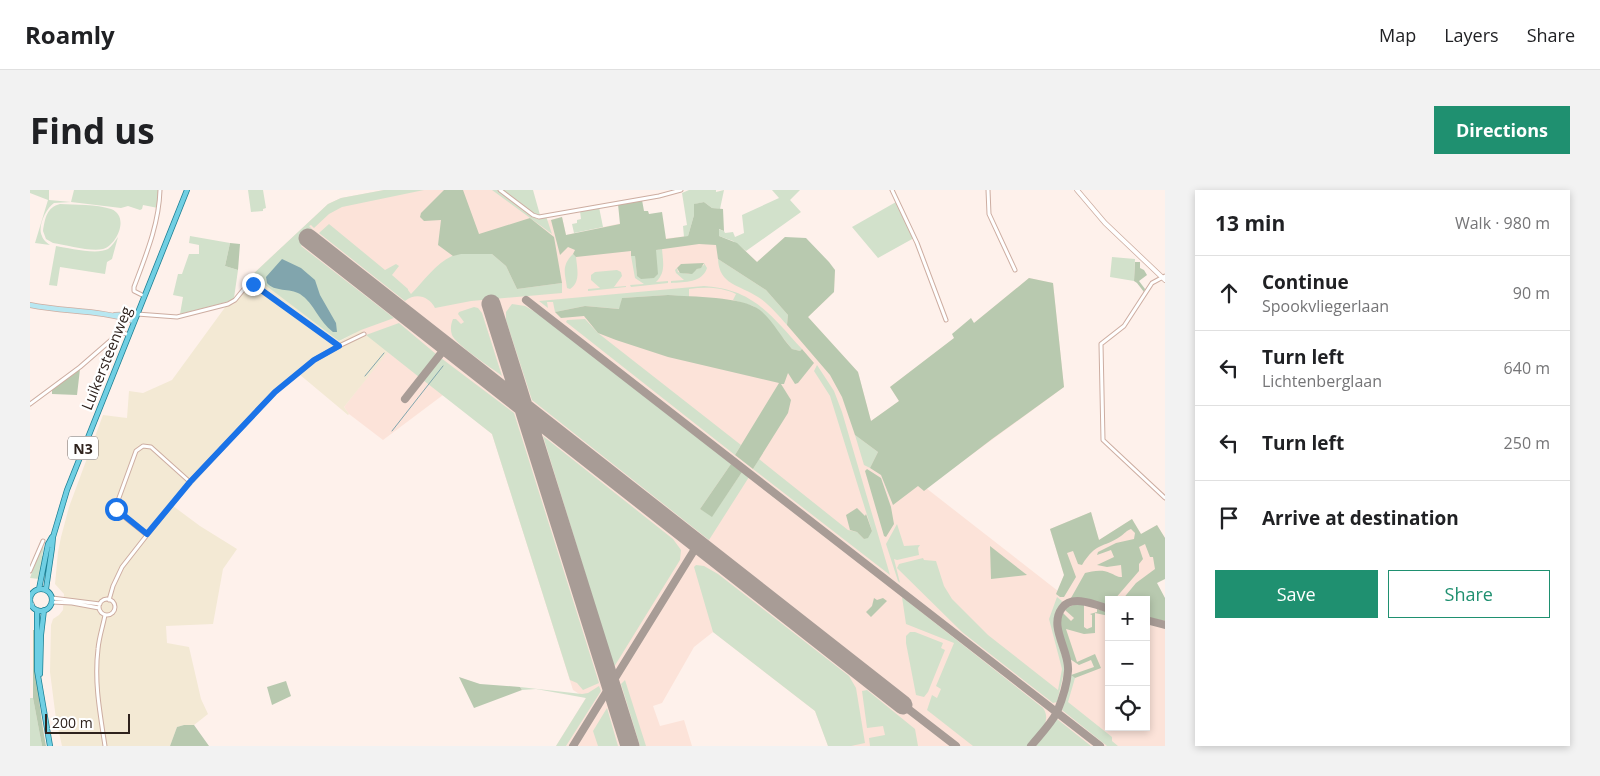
<!DOCTYPE html>
<meta charset="utf-8">
<style>
body{margin:0;font-family:"Open Sans",sans-serif;background:#f2f2f2;color:#202124}
.controls{position:absolute;right:15px;bottom:15px;display:grid;overflow:hidden;border-radius:0px;box-shadow:0 2px 8px #0003}
.controls button{width:45px;height:45px;display:grid;place-items:center;padding:0;border:0;border-bottom:1px solid #e0e0e0;background:#fff;color:#202124;font:25px sans-serif}
.scale{position:absolute;left:15px;bottom:12px;width:85px;box-sizing:border-box;padding-left:5px;border:2px solid #2e221d;border-top:0;font-size:14px;line-height:18px;white-space:nowrap;color:#2e221d;-webkit-text-stroke:4px #fff;paint-order:stroke}
.stop{position:absolute;width:15px;height:15px;margin:-11px;border:4px solid #1a73e8;border-radius:50%;background:#fff}
.stop.end{background:#1a73e8;border-color:#fff;box-shadow:0 1px 5px #0008}
.list{margin:0;padding:0;list-style:none}
h2{display:flex;justify-content:space-between;align-items:center;height:65px;margin:0;padding:0 20px;font-size:21px}
h2 small{font-size:16px;font-weight:400;color:#757577}
.list li{display:grid;grid-template-columns:32px 1fr auto;gap:15px;align-items:center;box-sizing:border-box;height:75px;padding:0 20px;border-top:1px solid #e0e0e0}
.list b{display:block;font-size:19px;white-space:nowrap}
.list p{margin:0;font-size:16px;white-space:nowrap;color:#757577}
.list em{font-size:16px;font-style:normal;color:#757577}
.actions{display:flex;gap:10px;padding:15px 20px}
.actions a{flex:1;padding:11px 0;border:1px solid #1f9070;border-radius:0px;text-align:center;font-size:18px;color:#1f9070}
.actions .main{background:#1f9070;color:#fff}
.icon{flex:none;width:28px;height:28px;fill:none;stroke:currentColor;stroke-width:2;stroke-linecap:round;stroke-linejoin:round}
.map{position:relative;flex:none;width:1135px;height:556px;overflow:hidden;border-radius:0px}
header{display:flex;align-items:center;gap:30px;box-sizing:border-box;height:70px;padding:0 25px;background:#fff;border-bottom:1px solid #e0e0e0}
header strong{font-size:24px}
nav{display:flex;gap:28px;margin-inline-start:auto;font-size:18px}
.intro{display:flex;align-items:center;justify-content:space-between;box-sizing:border-box;height:120px;padding:0 30px}
h1{margin:0;font-size:35px}
.button{padding:12px 22px;border-radius:0px;background:#1f9070;color:#fff;font-size:18px;font-weight:700}
main{display:flex;gap:30px;padding:0 30px}
aside{flex:1;background:#fff;border-radius:0px;box-shadow:0 2px 8px #0003}
.map>svg:first-child{display:block}
.built{fill:#fce3d9}
.industrial{fill:#f3e9d4}
.green{fill:#d2e1cb}
.forest{fill:#b8c9af}
.water{fill:#81a5ad}
.lines{fill:none;stroke-linecap:round;stroke-linejoin:round}
.stream{stroke:#81a5ad;stroke-width:1}
.taxiway{stroke:#a89c96;stroke-width:8}
.runway{stroke:#a89c96;stroke-width:19}
.minor-casing{stroke:#cdada1;stroke-width:5}
.tertiary-casing{stroke:#cdada1;stroke-width:5.5}
.secondary-casing{stroke:#cdada1;stroke-width:6}
.primary-casing{stroke:#1b7e92;stroke-width:6}
.minor{stroke:#fff;stroke-width:3}
.tertiary{stroke:#fff;stroke-width:4}
.secondary{stroke:#b8e7f1;stroke-width:4.5}
.primary{stroke:#70cfe3;stroke-width:4.5}
.route{stroke:#1a73e8;stroke-width:6}
.labels{text-anchor:middle;dominant-baseline:central;stroke-width:4.5;stroke-linejoin:round;paint-order:stroke}
.shield{fill:#fff;stroke:#6d6461;stroke-width:1}
.shield-label{font-size:14px;font-weight:bold;fill:#2e221d}
.street-label{font-size:15px;fill:#2e221d;stroke:#fff}
</style>
<header>
<strong>Roamly</strong>
<nav><a>Map</a><a>Layers</a><a>Share</a></nav>
</header>
<div class="intro"><h1>Find us</h1><a class="button">Directions</a></div>
<main>
<div class="map">
<svg width="1135" height="556" viewBox="0 0 1135 556">
<rect width="100%" height="100%" fill="#fef1eb"/>
<!-- built -->
<path class="built" d="M354,0H467L511,32L532,27L536,45L592,33L595,53L658,46L687,27L689,46L711,57L727,72L755,47L805,80L804,102L778,127L828,182L841,231L869,211L860,197L944,133L999,88L1023,93L1034,197L896,298L1028,401L1034,385L1020,339L1061,322L1069,350L1102,329L1111,344L1127,335L1135,348V372L1098,410H1079V537H1116V421L1135,425V556H798L785,521L683,442L664,457L632,513L623,516L630,536L654,530L662,556H526L556,508L543,500L462,244L413,205L353,250L319,224L314,217L357,162L222,85L298,14L311,8Z"/>
<!-- industrial -->
<path class="industrial" d="M226,87L310,151L331,140L358,162L314,217L319,224L318,225L269,184L247,202L143,316L170,336L207,359L193,379L183,434L136,436L137,453L159,457L171,509L178,524L164,535H154L147,537L140,556H32L26,529L20,482L21,435L23,429L29,425L33,420L34,404L25,394L28,362L31,347L39,317L73,225L97,228L99,201L113,203L142,190L196,116L204,114Z"/>
<!-- green -->
<path class="green" d="M0,0H19V10L41,12L44,0H129L128,18L113,15L112,19L110,20L98,16L91,18L41,12L24,13C16,18 7,37 12,46C13,50 17,53 20,55L5,53L18,10L0,3Z
M218,0H233L236,18L233,19V21L221,22Z
M354,0H394L312,17L299,24L284,38L281,35L279,36L283,40L271,56L364,128L331,140L309,151L222,85L298,14L311,8Z
M462,0H467L507,29L516,26L522,44Z
M472,0H503L510,25L506,26Z
M659,0H686V2L694,0L690,19L682,18L674,12L665,14L664,25L658,46L654,47L653,36L657,35L652,3Z
M742,0H770L760,10L771,22L716,61L703,51L689,46L688,39L694,41L695,43L703,42L705,47L714,43L712,25L749,8Z
M866,12L884,48L848,68L822,37Z
M30,14C46,15 66,14 81,19C100,26 87,55 73,59C61,62 36,55 23,53L16,49L13,41C15,28 17,17 30,14Z
M569,17L573,37L544,43L542,34L547,33V30L551,29L550,21Z
M299,34L355,80L366,74L369,76L362,85L378,99V100L381,104C393,92 406,73 422,66C434,61 450,64 462,64L476,76L487,99L532,93V103L441,111L405,118C399,107 387,102 375,111L289,43Z
M160,46L200,53L195,76L208,80L204,108L201,111L150,124L153,107L143,105L148,84H152L159,64H169V55L159,53Z
M88,47L82,69L77,72L75,84L30,77L27,96L19,95L26,56C38,58 67,65 78,59C82,56 85,51 88,47Z
M632,59C633,72 636,82 626,92L638,91V93L601,97L600,95L614,94L605,88L601,66H605L607,86L626,60Z
M543,64L546,67C547,78 551,92 540,99L537,98C535,83 531,76 543,64Z
M1082,67L1105,69L1104,91L1080,87Z
M688,69L736,100L758,125L757,135C748,125 739,114 728,107C710,95 689,95 688,69Z
M674,73L677,78C672,93 655,92 641,93V91L654,90L646,83L645,80L647,78L648,82L659,84L674,75Z
M587,80L591,82L592,86L584,97L596,96V97L558,101V99L570,98L561,90V85L565,82Z
M674,96C723,99 741,125 772,159L770,161L762,159L731,121L723,116L703,110L706,104C691,97 675,97 659,99V107L638,105L592,108L590,119L555,116L525,122L523,112H517L518,118L509,111Z
M482,114L495,116L507,123L701,274L670,319L682,326L712,282L719,287L679,350L502,210L476,130V122Z
M444,117L448,118L452,123L472,186C462,178 426,155 422,145C420,139 421,134 423,129H426L431,134L434,132L428,124L429,122Z
M555,129L568,143L711,255L705,265L536,132L537,130Z
M369,133L406,164L389,187L336,145Z
M411,168L484,223L569,493L553,500L547,493L540,490L462,244L393,190Z
M787,175L804,201L812,222L860,385L723,279L729,269L818,340L827,342L834,349L842,341L800,206L784,181Z
M825,245L848,262L840,278L834,275Z
M513,246L643,349L651,360L650,370L584,477Z
M867,334L874,356L890,355L888,358L889,365L867,370L864,369L870,393L868,391L856,354Z
M12,354L13,356L10,360L14,357L12,366H14L11,387L10,389L0,388Z
M893,368L894,370L906,371L914,396L922,409L958,445L1028,500L1032,479L1019,429L1027,407L1032,411L1024,429L1025,438L1035,478L1027,512L1023,513L932,442L867,378L869,374Z
M666,375L674,376L688,384L819,486L826,498L835,553L821,556H798L785,521L683,442L664,377Z
M872,407L1013,518C1023,532 1007,545 999,556H943L897,520L902,505L907,508L911,499L906,496L924,453L876,434Z
M880,442H885L913,453L911,458L915,460L898,502L894,507L886,505L876,453V446Z
M1041,485L1045,488L1038,512L1082,547V551L1088,556H1077L1032,520Z
M595,490L616,556H610L591,494Z
M569,496L571,501L536,556H526L556,508L506,499L492,500L490,497L552,504L558,503Z
M837,500L885,539L888,556H840L839,548L855,545L853,536L837,538L832,501Z
M0,508H3L12,556H0Z
M577,518L588,556H568L563,541Z
M1027,529L1061,556H1006Z"/>
<!-- forest -->
<path class="forest" d="M414,0H433L449,44L500,28L524,47L532,93L487,99L476,76L462,64H431L423,66L408,55L411,30L394,31L390,27L391,23Z
M612,10L614,21H618L619,24L632,22L636,49L658,46L664,25V14L674,12L682,18L693,19L694,41L689,39V46L707,53L727,72L755,47L776,48L799,72L805,80L804,102L778,127L828,182L841,231L869,211L860,197L924,148L922,144L941,128L944,133L999,88L1023,93L1034,197L962,249L894,301L888,296L863,315L851,285L840,278L848,262L825,245L812,207L800,185L757,135L758,125L736,100L688,69L686,55L669,54L626,60L628,84L624,88L611,89L607,86L605,66H601V61L546,67L543,64L545,60L538,57L530,65L521,30L532,27L536,45L590,34L588,14Z
M200,53L210,54L208,80L195,76Z
M1105,72H1110V78L1114,80L1117,85L1109,91L1115,99L1114,102L1107,93L1104,91Z
M674,73L671,78L667,79L662,84L650,83L647,78L651,74Z
M638,105C662,107 711,106 730,120C743,131 751,147 762,159L770,161L772,159L784,173L768,193L765,194L758,183L754,194H751L761,210L758,223L723,279L705,265L749,193L638,167L586,150L568,143L554,126L531,128L525,122L555,116L589,119L592,108Z
M50,179L47,205L22,204V199Z
M701,274L712,282L682,327L670,319Z
M837,279L851,288L861,317L864,334L856,347L854,346L835,281Z
M827,318L835,326L836,324L842,341L838,348L834,349L827,342L820,340L816,325Z
M1061,322L1069,350L1102,329L1111,344L1127,335L1135,348V389L1127,393L1135,408V431L1116,427V410H1092L1106,393L1125,379L1123,367H1120L1115,354L1109,357L1113,369L1109,374V381L1084,410H1079V413L1075,414L1050,408H1041L1055,383C1062,381 1073,379 1080,383C1086,385 1086,387 1092,387L1091,375L1077,377L1067,375L1084,367L1081,360L1067,365L1068,362L1086,353L1104,349L1105,343L1101,339C1096,341 1095,343 1091,346C1072,359 1067,351 1052,375L1048,374L1043,361L1037,363L1046,387L1034,407H1030L1026,404L1034,385L1020,339Z
M960,356L997,385L961,389Z
M844,408L847,410L853,408L857,411L841,427L836,422L842,416Z
M1046,414L1054,415V437L1057,439L1062,437V425L1060,424L1067,422V419L1079,422V426L1065,423V443L1054,444L1036,439L1047,472L1065,464L1071,478L1045,488L1041,485L1064,477L1061,470L1049,475L1040,469C1036,455 1026,437 1033,423L1041,431L1044,428L1035,420L1036,418Z
M3,440H5C5,479 9,517 16,556H12L3,508Z
M429,487L450,494L490,497L492,500L444,518Z
M256,491L261,506L242,515L237,497Z
M154,535H164L179,556H140L147,537Z"/>
<!-- water -->
<path class="water" d="M252,69L271,78L285,90L290,105L306,133L307,142H303C289,132 284,113 270,104C260,98 244,102 237,93L236,87Z"/>
<g class="lines">
<!-- stream -->
<path class="stream" d="M335,186L354,163
M362,241L413,176"/>
<!-- taxiway -->
<path class="taxiway" d="M496,110L1070,556
M375,209L416,157
M1116,430L1135,435
M873,515L926,556
M543,556L668,354
M1001,556C1009,546 1021,534 1027,522C1032,510 1037,494 1038,481C1040,461 1018,437 1032,418C1042,404 1066,415 1079,419"/>
<!-- runway -->
<path class="runway" d="M278,48L873,515
M461,114L600,556"/>
<!-- minor casing -->
<g class="minor-casing">
<path id="minor" d="M470,0L503,25L509,27L629,6L651,0
M862,0L887,53L916,130
M958,0L959,24L985,80
M1135,86L1122,93L1094,136L1071,154L1073,250L1135,308
M114,106L104,101V97C116,65 129,34 130,0
M107,124L147,127L198,114L205,110L218,94H223L309,156
M0,214L50,177L88,144L91,142L99,145
M117,345L88,322L86,316L106,261L113,256L121,257L160,292
M0,381L13,351
M22,408L70,414
M69 417a8 8 0 1 1 16 0a8 8 0 1 1-16 0Z
M79,410L83,396L92,377L117,345L160,292L245,202L284,170L309,156L334,144
M22,412L42,413L69,418
M75,425C73,436 69,447 68,459C64,492 70,523 75,556"/>
</g>
<!-- tertiary casing -->
<g class="tertiary-casing">
<path id="tertiary" d="M1047,0L1075,33L1135,90"/>
</g>
<!-- secondary casing -->
<g class="secondary-casing">
<path id="secondary" d="M0,115C34,122 71,120 104,131
M85,125L107,124
M0,410V409
M0,415H2"/>
</g>
<!-- primary casing -->
<g class="primary-casing">
<path id="primary" d="M0 410a11 11 0 1 1 22 0a11 11 0 1 1-22 0Z
M9,399L18,354L22,347
M16,399L22,358L23,347L37,300L157,0
M7,420V480L20,556
M10,484L11,445L14,420"/>
</g>
<!-- minor -->
<use href="#minor" class="minor"/>
<!-- tertiary -->
<use href="#tertiary" class="tertiary"/>
<!-- secondary -->
<use href="#secondary" class="secondary"/>
<!-- primary -->
<use href="#primary" class="primary"/>
</g>
<g class="lines">
<!-- route -->
<path class="route" d="M86,319L117,344L160,292L245,202L284,170L309,156L223,94"/>
</g>
<g class="labels">
<!-- shield labels -->
<rect class="shield" x="38" y="246.5" width="30" height="23" rx="4"/>
<g class="shield-label">
<text x="53" y="258">N3</text>
</g>
<!-- street labels -->
<g class="street-label">
<text transform="translate(76 168) rotate(-68)">Luikersteenweg</text>
</g>
</g>
</svg>
<div class="controls">
<button>+</button>
<button>−</button>
<button><svg class="icon" aria-label="locate" viewBox="0 0 24 24"><circle cx="12" cy="12" r="6"/><path d="M12 2v4M12 18v4M2 12h4M18 12h4"/></svg></button>
</div>
<div class="scale">200 m</div>
<div class="stop" style="left:86px;top:319px"></div>
<div class="stop end" style="left:223px;top:94px"></div>
</div>
<aside>
<h2>13 min<small>Walk · 980 m</small></h2>
<ul class="list">
<li><svg class="icon" aria-label="ahead" viewBox="0 0 24 24"><path d="M12 20V5M6 11l6-6 6 6"/></svg><div><b>Continue</b><p>Spookvliegerlaan</p></div><em>90 m</em></li>
<li><svg class="icon" aria-label="left" viewBox="0 0 24 24"><path d="M17 20v-9H6M10 6l-5 5 5 5"/></svg><div><b>Turn left</b><p>Lichtenberglaan</p></div><em>640 m</em></li>
<li><svg class="icon" aria-label="left" viewBox="0 0 24 24"><path d="M17 20v-9H6M10 6l-5 5 5 5"/></svg><div><b>Turn left</b></div><em>250 m</em></li>
<li><svg class="icon" aria-label="arrive" viewBox="0 0 24 24"><path d="M6 21V4h12l-3 4 3 4H6"/></svg><div><b>Arrive at destination</b></div></li>
</ul>
<div class="actions"><a class="main">Save</a><a>Share</a></div>
</aside>
</main>
